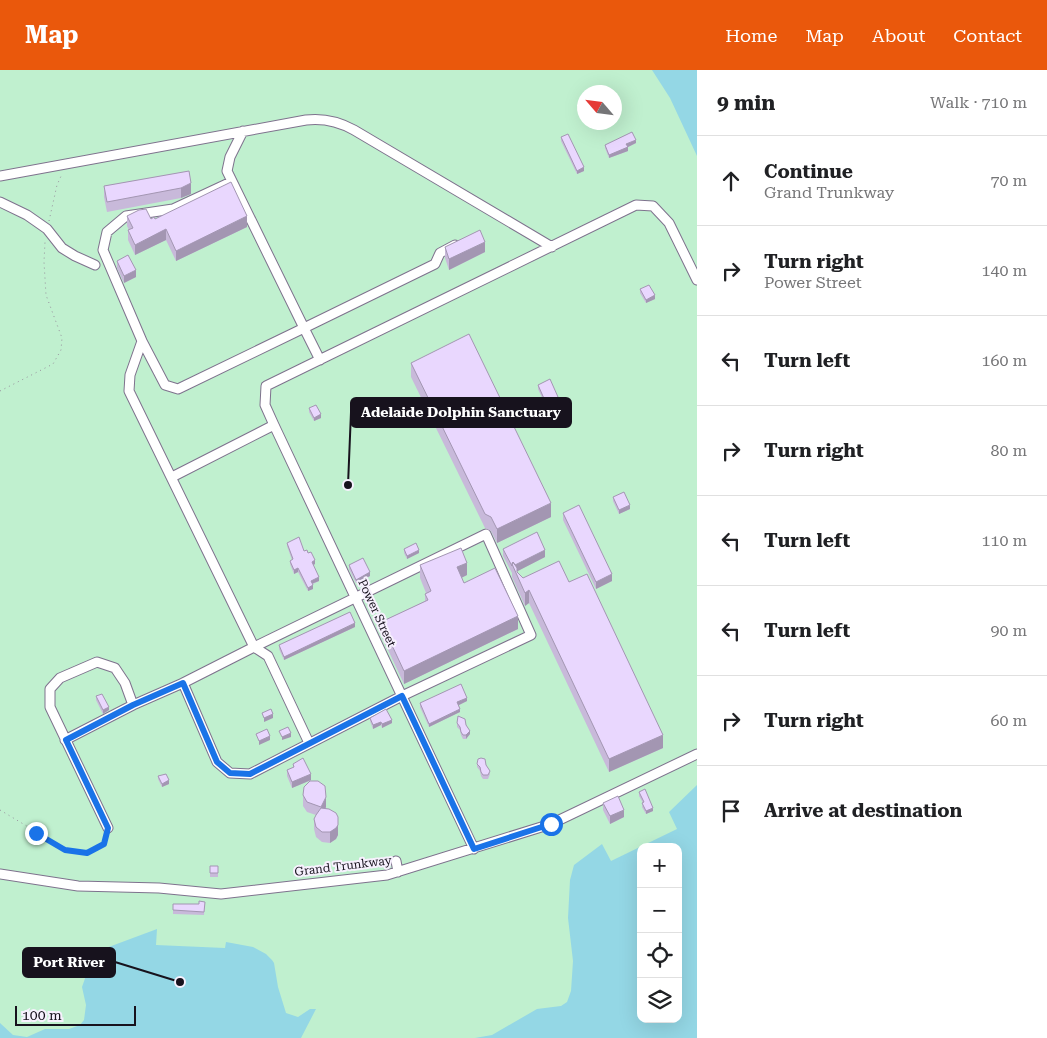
<!DOCTYPE html>
<meta charset="utf-8">
<style>
body{margin:0;font-family:"Roboto Serif",serif;background:#f2f2f2;color:#202124}
.controls{position:absolute;right:15px;bottom:15px;display:grid;overflow:hidden;border-radius:10px;box-shadow:0 5px 20px #0002}
.controls button{width:45px;height:45px;display:grid;place-items:center;padding:0;border:0;border-bottom:1px solid #e0e0e0;background:#fff;color:#202124;font:25px sans-serif}
.compass{position:absolute;left:577px;top:15px;width:45px;height:45px;border-radius:50%;background:#fff;box-shadow:0 5px 20px #0002;rotate:298deg}
.scale{position:absolute;left:15px;bottom:12px;width:121px;box-sizing:border-box;padding-left:5px;border:2px solid #17121d;border-top:0;font-size:14px;line-height:18px;white-space:nowrap;color:#17121d;-webkit-text-stroke:4px #f7f1fe;paint-order:stroke}
.stop{position:absolute;width:15px;height:15px;margin:-11px;border:4px solid #1a73e8;border-radius:50%;background:#fff}
.stop.end{background:#1a73e8;border-color:#fff;box-shadow:0 1px 5px #0008}
.list{margin:0;padding:0;list-style:none}
h2{display:flex;justify-content:space-between;align-items:center;height:65px;margin:0;padding:0 20px;font-size:21px}
h2 small{font-size:16px;font-weight:400;color:#757577}
.list li{display:grid;grid-template-columns:32px 1fr auto;gap:15px;align-items:center;box-sizing:border-box;height:90px;padding:0 20px;border-top:1px solid #e0e0e0}
.list b{display:block;font-size:19px;white-space:nowrap}
.list p{margin:0;font-size:16px;white-space:nowrap;color:#757577}
.list em{font-size:16px;font-style:normal;color:#757577}
.icon{flex:none;width:28px;height:28px;fill:none;stroke:currentColor;stroke-width:2;stroke-linecap:round;stroke-linejoin:round}
.map{position:relative;flex:none;width:697px;height:968px;overflow:hidden}
header{display:flex;align-items:center;gap:30px;box-sizing:border-box;height:70px;padding:0 25px;background:#ea580c;color:#fff}
header strong{font-size:24px}
nav{display:flex;gap:28px;margin-inline-start:auto;font-size:18px}
main{display:flex}
aside{flex:1;background:#fff}
.map>svg:first-child{display:block}
.green{fill:#c0f0cf;fill-rule:evenodd}
.water{fill:#94d7e5;fill-rule:evenodd}
.lines{fill:none;stroke-linecap:round;stroke-linejoin:round}
.minor-casing{stroke:#7e728d;stroke-width:11}
.path{stroke:#97919d;stroke-width:1;stroke-dasharray:1 4;stroke-linecap:butt}
.minor{stroke:#fff;stroke-width:9}
.wall{fill:#c8b9da}
.shaded-wall{fill:#a396b2}
.building{fill:#e9d7fe;stroke:#a396b2}
.route{stroke:#1a73e8;stroke-width:6}
.labels{text-anchor:middle;dominant-baseline:central;stroke-width:4;stroke-linejoin:round;paint-order:stroke}
.street-label{font-size:12px;fill:#17121d;stroke:#f7f1fe}
.leader{fill:none;stroke:#17121d;stroke-width:2}
.callout-dot{fill:#17121d;stroke:#f7f1fe;stroke-width:2}
.callout{fill:#17121d;stroke:#17121d;stroke-width:2}
.callout-label{font-size:14px;text-anchor:middle;font-weight:bold;fill:#fff}
</style>
<header>
<strong>Map</strong>
<nav><a>Home</a><a>Map</a><a>About</a><a>Contact</a></nav>
</header>
<main>
<div class="map">
<svg width="697" height="968" viewBox="0 0 697 968">
<rect width="100%" height="100%" fill="#f7f1fe"/>
<!-- green -->
<path class="green" d="M0,0H697V968H0ZM584,22H614V52H584ZM641,777H678V949H641Z"/>
<!-- water -->
<path class="water" d="M652,0H697V86L670,28Z
M697,715V968H475L492,965L537,939L561,936L567,932L571,921L573,891L568,848L570,810L574,795L602,774L611,791L677,759L669,742ZM641,777H678V949H641Z
M157,859L156,875L225,878L226,872L253,877L266,884L272,890L274,893L278,917L286,943L298,947L310,939H316L301,968H0V953L13,965L27,967L45,959H69L80,955L84,950L86,935L82,917L89,897L106,878Z"/>
<g class="lines">
<!-- minor casing -->
<g class="minor-casing">
<path id="minor" d="M0,106L306,50C323,48 338,51 354,60L552,177
M0,132L27,145L47,159L62,178L75,186L95,195
M142,271L165,315L178,319L304,258L227,101L230,87L243,61
M320,290L304,258L435,194L440,183L455,175
M172,407L274,355
M183,613L217,692L230,703L250,704L402,626L531,565L486,464L254,577L268,586L309,673
M133,635L183,613L254,577L129,321L130,305L142,271L103,180L107,162L126,146L173,139L231,112
M65,670L133,635L125,613L115,598L97,592L60,608L50,619V637L108,758
M474,779L274,355L265,335L266,316L636,135L653,136L669,153L697,210
M396,791L398,802
M0,804L78,816L159,818L221,824L387,805L551,754L697,684"/>
</g>
<!-- path -->
<path class="path" d="M49,151L57,115L62,104
M0,321L53,294L61,280L62,268L46,225L44,192L45,172
M0,740L65,779L87,783L104,774L106,765"/>
<!-- minor -->
<use href="#minor" class="minor"/>
</g>
<!-- wall -->
<path class="wall" d="M561,67L584,101L577,104L561,71Z
M636,73L628,77V81L609,88L605,78V75Z
M189,101L191,124L181,128L107,142L104,127V116Z
M127,146L151,149L247,157L176,191L166,170L135,185L128,170V160H129L127,156Z
M445,177L485,182L449,200L445,188Z
M117,191L136,207L124,213L117,198Z
M640,219L655,229L646,233L640,223Z
M411,293L551,447L497,473L491,461L485,458L411,307Z
M538,315L558,330L546,336L538,319Z
M309,338L321,348L314,351L309,342Z
M613,427L630,439L619,444L613,431Z
M563,443L612,511L596,519L563,450Z
M287,473L304,481L315,494L313,495L319,511L313,514V519L308,521L298,502L294,504L290,494V491L292,490L287,476Z
M404,479L419,483L407,489L404,483Z
M503,479L545,487L517,501V502L523,508L569,512L663,678L609,702L529,533L525,536L512,507V503L503,486Z
M349,495L370,506L356,513L349,499Z
M420,495L467,505L461,508L464,513L518,559L404,614L381,565V552L425,531V524L426,523L420,508Z
M355,557L284,590L279,579V575Z
M96,626L109,640L103,644L96,630Z
M467,631L459,635L460,642L429,657L420,637V633Z
M370,648L392,653L382,658L381,655L373,659L370,651Z
M457,653L466,655L470,664L466,669H463L461,665L460,660L457,657Z
M293,694L311,710L310,711L326,737V739L338,765L336,769L330,773L322,772L316,767L314,759V749L316,745L307,742L303,736V725L309,711L292,718L287,706V700L293,698Z
M477,694L486,695L490,704L488,709H483L481,706L480,701L477,697Z
M158,706L169,714L162,717L158,709Z
M639,722L653,741L646,744L642,737L643,733L639,726Z
M603,733L624,747L610,754L603,740Z
M210,796H218V807H210Z
M205,832L204,845L173,844V834H199Z"/>
<!-- shaded-wall -->
<path class="shaded-wall" d="M636,70V73L628,77V81L609,88V85L626,74Z
M584,97V101L577,104V101Z
M191,113V124L181,128V118Z
M247,146V157L176,191V181Z
M166,159V170L135,185V175Z
M485,172V182L449,200V189Z
M136,200V207L124,213V206Z
M655,225V229L646,233V230Z
M558,327V330L546,336V333Z
M321,344V348L314,351V348Z
M551,433V447L497,473V459Z
M630,435V439L619,444V440Z
M419,480V483L407,489V486Z
M545,480V487L516,502L513,496Z
M315,490V494L312,496V492Z
M467,493V505L457,510V497Z
M298,498V502L294,504V500Z
M370,502V506L356,513V510Z
M612,504V511L596,519V512Z
M319,507V511L311,514V511Z
M313,515V519L308,521V518Z
M529,520V533L525,536V523Z
M518,546V559L404,614V601Z
M355,553V557L284,590V587Z
M467,628V631L457,636V632Z
M109,637V640L103,644V640Z
M460,639V642L429,657V654Z
M273,644V648L264,652V648Z
M392,650V653L382,658V654Z
M381,652V655L373,659V655Z
M470,661V664L466,669V665Z
M291,663V667L282,670V667Z
M663,665V678L609,702V689Z
M270,666V670L259,675V671Z
M311,704V710L292,718V712Z
M169,710V714L162,717V714Z
M326,727V737L321,747V737Z
M653,738V741L646,744V741Z
M624,740V747L610,754V746Z
M338,747V765L336,769L330,773V762Z"/>
<!-- building -->
<path class="building" d="M632,62L636,70L626,74L628,77L609,85L605,75Z
M568,64L584,97L577,101L561,67Z
M189,101L191,113L181,118L107,132L104,116Z
M231,112L247,146L176,181L166,159L135,175L128,160L133,158L127,146L139,140L146,139L151,149L154,147L155,149Z
M480,160L485,172L449,189L445,177Z
M128,185L136,200L124,206L117,191Z
M649,215L655,225L646,230L640,219Z
M469,264L551,433L497,459L491,447L485,444L411,293Z
M550,309L558,327L546,333L538,315Z
M316,335L321,344L314,348L309,338Z
M624,422L630,435L619,440L613,427Z
M579,435L612,504L596,512L563,443Z
M537,462L545,480L515,495L513,492L512,494V496L503,479Z
M299,467L304,481L307,480L308,483L311,482L315,490L312,492L319,507L311,511L313,515L308,518L298,498L294,500L290,491L293,489L287,473Z
M416,473L419,480L407,486L404,479Z
M461,478L467,493L457,497L464,513L495,498L518,546L404,601L381,552L428,530L425,524L431,521L420,495Z
M363,488L370,502L356,510L349,495Z
M559,491L569,512L587,504L663,665L609,689L529,520L525,523L512,494L513,492L517,498V502L523,508Z
M350,542L355,553L284,587L279,575Z
M461,614L467,628L457,632L460,639L429,654L420,633Z
M102,624L109,637L103,640L96,626Z
M271,639L273,644L264,648L262,643Z
M386,639L392,650L382,654L381,652L373,655L370,648Z
M458,646L465,649L466,655L470,661L466,665H463L461,662L460,657L457,653Z
M288,657L291,663L282,667L279,661Z
M267,659L270,666L259,671L256,664Z
M303,688L311,704L292,712L287,700L294,697L293,694Z
M481,688L485,689L486,695L490,701L488,705H483L481,702L480,697L477,694L478,689Z
M166,704L169,710L162,714L158,706Z
M310,711H318L325,716L326,727L321,737L307,732L303,725L304,717Z
M645,719L653,738L646,741L642,733L644,732L639,722Z
M618,726L624,740L610,746L603,733Z
M321,738L329,739L336,743L338,747V755L336,758L330,762H322L316,757L314,749L316,745Z
M210,796H218V803H210Z
M199,831L205,832L204,842L173,840V834H199Z"/>
<g class="lines">
<!-- route -->
<path class="route" d="M36,763L65,780L87,783L104,774L108,758L66,670L133,635L183,613L217,692L230,703L250,704L402,626L474,779L551,754"/>
</g>
<g class="labels">
<!-- street labels -->
<g class="street-label">
<text transform="translate(377 543) rotate(65)">Power Street</text>
<text transform="translate(343 796) rotate(-7)">Grand Trunkway</text>
</g>
</g>
<!-- callouts -->
<path class="leader" d="M348 415L351 342M180 912L115 892"/>
<g class="callout-dot">
<circle cx="348" cy="415" r="5"/>
<circle cx="180" cy="912" r="5"/>
</g>
<g class="callout">
<rect x="351" y="328" width="220" height="29" rx="5"/>
<rect x="23" y="878" width="92" height="29" rx="5"/>
</g>
<g class="callout-label">
<text x="461" y="347">Adelaide Dolphin Sanctuary</text>
<text x="69" y="897">Port River</text>
</g>
</svg>
<div class="controls">
<button>+</button>
<button>−</button>
<button><svg class="icon" aria-label="locate" viewBox="0 0 24 24"><circle cx="12" cy="12" r="6"/><path d="M12 2v4M12 18v4M2 12h4M18 12h4"/></svg></button>
<button><svg class="icon" aria-label="layers" viewBox="0 0 24 24"><path d="M12 4l9 5-9 5-9-5zM3 14l9 5 9-5"/></svg></button>
</div>
<svg class="compass" viewBox="-18 -18 36 36"><path d="M0-13l5 13h-10z" fill="#e53935"/><path d="M0 13l5-13h-10z" fill="#757577"/></svg>
<div class="scale">100 m</div>
<div class="stop" style="left:551px;top:754px"></div>
<div class="stop end" style="left:36px;top:763px"></div>
</div>
<aside>
<h2>9 min<small>Walk · 710 m</small></h2>
<ul class="list">
<li><svg class="icon" aria-label="ahead" viewBox="0 0 24 24"><path d="M12 20V5M6 11l6-6 6 6"/></svg><div><b>Continue</b><p>Grand Trunkway</p></div><em>70 m</em></li>
<li><svg class="icon" aria-label="right" viewBox="0 0 24 24"><path d="M7 20v-9h11M14 6l5 5-5 5"/></svg><div><b>Turn right</b><p>Power Street</p></div><em>140 m</em></li>
<li><svg class="icon" aria-label="left" viewBox="0 0 24 24"><path d="M17 20v-9H6M10 6l-5 5 5 5"/></svg><div><b>Turn left</b></div><em>160 m</em></li>
<li><svg class="icon" aria-label="right" viewBox="0 0 24 24"><path d="M7 20v-9h11M14 6l5 5-5 5"/></svg><div><b>Turn right</b></div><em>80 m</em></li>
<li><svg class="icon" aria-label="left" viewBox="0 0 24 24"><path d="M17 20v-9H6M10 6l-5 5 5 5"/></svg><div><b>Turn left</b></div><em>110 m</em></li>
<li><svg class="icon" aria-label="left" viewBox="0 0 24 24"><path d="M17 20v-9H6M10 6l-5 5 5 5"/></svg><div><b>Turn left</b></div><em>90 m</em></li>
<li><svg class="icon" aria-label="right" viewBox="0 0 24 24"><path d="M7 20v-9h11M14 6l5 5-5 5"/></svg><div><b>Turn right</b></div><em>60 m</em></li>
<li><svg class="icon" aria-label="arrive" viewBox="0 0 24 24"><path d="M6 21V4h12l-3 4 3 4H6"/></svg><div><b>Arrive at destination</b></div></li>
</ul>
</aside>
</main>
